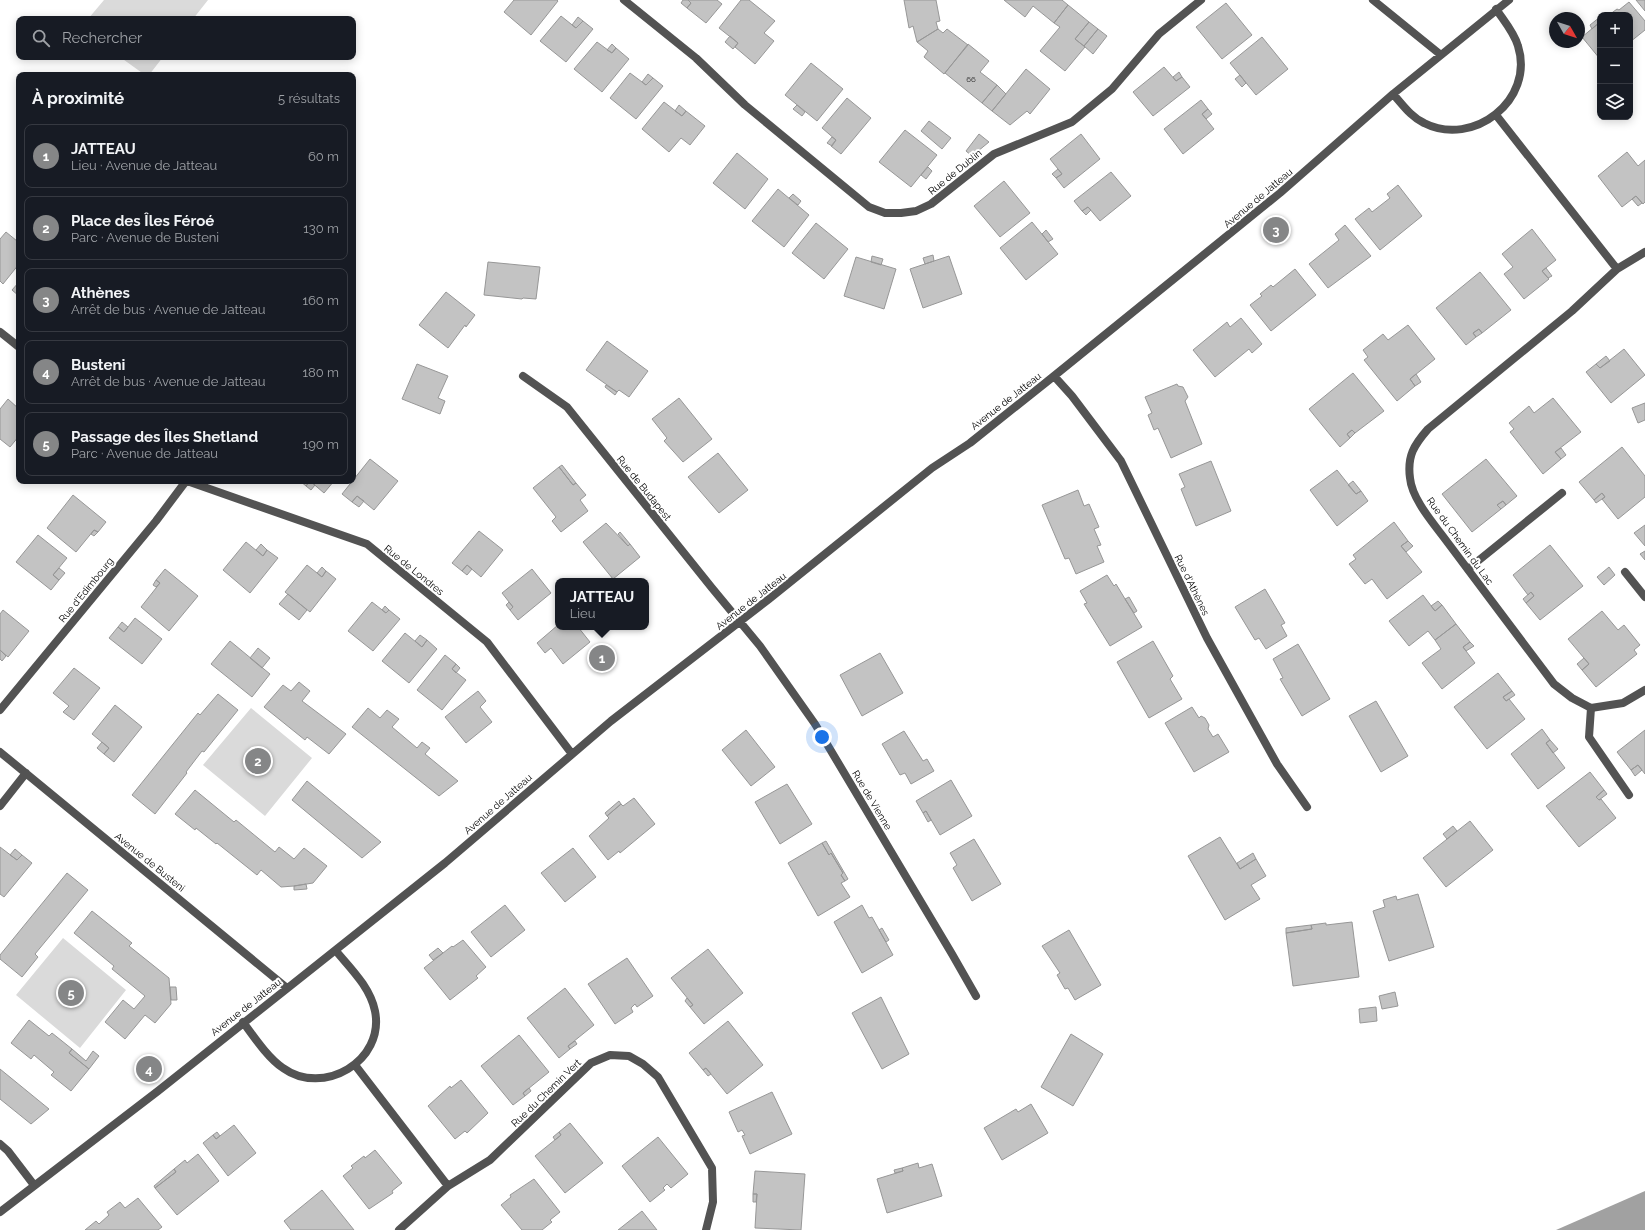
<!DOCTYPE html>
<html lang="fr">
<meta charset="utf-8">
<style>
body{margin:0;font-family:Raleway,sans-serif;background:#242831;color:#f1f3f6}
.controls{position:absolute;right:12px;top:12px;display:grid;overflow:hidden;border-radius:8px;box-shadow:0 2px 10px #0003}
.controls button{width:36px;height:36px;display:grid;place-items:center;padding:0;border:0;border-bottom:1px solid #363941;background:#171b24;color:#f1f3f6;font:20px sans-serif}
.compass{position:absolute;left:1549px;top:12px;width:36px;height:36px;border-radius:50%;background:#171b24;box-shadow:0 2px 10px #0003;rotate:129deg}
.you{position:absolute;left:822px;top:737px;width:14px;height:14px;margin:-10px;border:3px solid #fff;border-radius:50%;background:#1a73e8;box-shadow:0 0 0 6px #1a73e833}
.badge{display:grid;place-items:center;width:26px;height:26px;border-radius:50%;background:#858687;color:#fff;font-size:13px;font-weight:700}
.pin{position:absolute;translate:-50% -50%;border:2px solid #fff;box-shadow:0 1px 4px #0006}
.popup{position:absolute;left:555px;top:578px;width:94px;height:52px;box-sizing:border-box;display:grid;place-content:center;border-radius:8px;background:#171b24;filter:drop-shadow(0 1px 3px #0005);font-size:13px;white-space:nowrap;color:#9ea1a6}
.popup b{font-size:15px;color:#f1f3f6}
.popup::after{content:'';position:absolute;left:50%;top:100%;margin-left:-8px;border:8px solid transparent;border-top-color:#171b24}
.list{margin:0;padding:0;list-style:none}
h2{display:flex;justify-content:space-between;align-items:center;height:52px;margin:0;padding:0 16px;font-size:17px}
h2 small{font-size:13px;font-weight:400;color:#9ea1a6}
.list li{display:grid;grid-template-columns:26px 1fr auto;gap:12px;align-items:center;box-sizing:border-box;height:64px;margin:0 8px 8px;padding:0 8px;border:1px solid #363941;border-radius:8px}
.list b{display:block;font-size:15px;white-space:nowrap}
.list p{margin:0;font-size:13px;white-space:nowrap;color:#9ea1a6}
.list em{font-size:13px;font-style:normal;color:#9ea1a6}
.icon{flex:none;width:22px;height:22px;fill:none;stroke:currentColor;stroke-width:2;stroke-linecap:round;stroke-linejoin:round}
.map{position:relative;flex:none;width:1645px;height:1230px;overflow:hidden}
.search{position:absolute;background:#171b24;box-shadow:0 2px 10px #0003;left:16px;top:16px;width:340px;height:44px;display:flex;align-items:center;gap:10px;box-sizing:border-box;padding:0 14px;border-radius:8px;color:#9ea1a6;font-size:15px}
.panel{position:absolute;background:#171b24;box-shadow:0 2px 10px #0003;left:16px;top:72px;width:340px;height:412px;border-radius:8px}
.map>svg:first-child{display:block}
.green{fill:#dadada}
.water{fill:#a1a1a1}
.building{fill:#c3c3c3;stroke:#979797}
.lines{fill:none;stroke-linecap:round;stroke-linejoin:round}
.service{stroke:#535353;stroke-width:8}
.minor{stroke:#535353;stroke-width:8}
.labels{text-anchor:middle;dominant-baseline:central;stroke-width:4;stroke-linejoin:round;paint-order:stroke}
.number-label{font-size:8px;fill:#313131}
.street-label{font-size:10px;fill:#000;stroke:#fff}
</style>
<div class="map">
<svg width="1645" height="1230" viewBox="0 0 1645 1230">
<rect width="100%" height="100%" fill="#fff"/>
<!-- green -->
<path class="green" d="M104,0H208L193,19H88Z
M120,57H163L149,75H145Z
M251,708L312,758L265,816L203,765Z
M63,938L126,990L80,1048L16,995Z"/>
<!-- water -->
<path class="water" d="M1645,1191V1230H1556Z"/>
<!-- building -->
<path class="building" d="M514,0H557L558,1L531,35L504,12Z
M683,0H688L691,3L687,8L681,3Z
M688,0H717L722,4L706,23L687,8L691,3Z
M741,0H749L775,21L764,33L774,41L755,64L735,47L738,43L719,28Z
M904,0H936L940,21L936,22L938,29L917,42L913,26L909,28Z
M1004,0H1062L1068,5L1054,23L1033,6L1025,17Z
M1636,0H1645V11Z
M1629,2L1645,21V30L1630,42V15H1609L1617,9L1619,10Z
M1226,3L1252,35L1222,59L1196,27Z
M1068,5L1089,22L1075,39L1085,47L1065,71L1040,51L1060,27L1054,23Z
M561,16L576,28L583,21L593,29L566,62L540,41Z
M578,17L583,21L576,28L572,25Z
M1600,17V22L1592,29L1590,25Z
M1089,22L1098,29L1084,46L1075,39Z
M1600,22V59L1582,37Z
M938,29L943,33L947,29L968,45L944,74L924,57L928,51L917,42Z
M1098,29L1107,36L1093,54L1084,46Z
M730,36L738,43L733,49L725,42Z
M1262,37L1288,69L1256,95L1230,63Z
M597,42L612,53L616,48L629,59L602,92L574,69Z
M612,44L616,48L612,53L607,50Z
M968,44L989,61L980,72L997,85L982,103L945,73Z
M811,63L843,89L817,121L785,95Z
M1164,67L1176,81L1182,77L1190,87L1153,116L1133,92Z
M1026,69L1050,89L1030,114L1027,111L1010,125L992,111Z
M1179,72L1182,77L1176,81L1173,77Z
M630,73L646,85L653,78L663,86L636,119L610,98Z
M648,74L653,78L646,85L642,82Z
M1240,75L1246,83L1242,87L1235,79Z
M997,85L1006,94L992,111L982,103Z
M847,98L871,118L841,154L831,146L836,140L822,128Z
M1201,100L1208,109L1202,114L1214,129L1183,154L1164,129Z
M664,102L682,116L686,111L705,126L690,145L681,138L669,152L642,129Z
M679,105L686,111L682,116L675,111Z
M797,105L805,112L802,116L793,109Z
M1208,109L1212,114L1206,119L1202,114Z
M929,121L951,138L942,149L921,131Z
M905,130L937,155L911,187L879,162Z
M979,134L989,142L972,156L966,151Z
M1081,134L1100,159L1064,188L1056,178L1062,174L1050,159Z
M832,137L836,140L832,146L827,143Z
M1627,152L1638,166L1645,160V202L1643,204L1636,196L1622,207L1598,176Z
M737,153L768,179L745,209L713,183Z
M928,167L932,171L926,179L921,175Z
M1058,169L1062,174L1056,178L1052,174Z
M1111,172L1131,196L1100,221L1088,207L1082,211L1074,201Z
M1004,181L1030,213L1000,237L974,206Z
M1398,185L1422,216L1380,250L1355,219L1369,208L1372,212L1390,198L1387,194Z
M778,189L809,215L784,247L752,221Z
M793,194L801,201L798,205L789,198Z
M1636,196L1642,203L1638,206L1632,199Z
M1088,207L1091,210L1086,215L1082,211Z
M1032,222L1058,254L1026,280L1000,248Z
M816,223L848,249L824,279L792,253Z
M1345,225L1371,256L1328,288L1309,264L1339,240L1335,234Z
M1532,229L1556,260L1542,271L1549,279L1524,299L1504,274L1513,267L1502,254Z
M1046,230L1053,239L1048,242L1042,234Z
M6,232L17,241L19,239V264L3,284L0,281V239Z
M933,255L934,261L925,264L923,258Z
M872,256L883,259L881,265L871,262Z
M949,256L962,294L923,308L910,269Z
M856,257L896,269L884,309L844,296Z
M488,262L540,267L536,299L523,298L522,299L484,295Z
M1546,268L1552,276L1548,278L1542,271Z
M1295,269L1316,295L1271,331L1250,305L1262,296L1260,294L1271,285L1273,287Z
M1480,272L1511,310L1482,333L1479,329L1473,333L1476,337L1466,345L1436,308Z
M19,282V296L12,290Z
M446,292L475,315L466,327L465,325L448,348L419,325Z
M1241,318L1262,344L1252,353L1249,349L1215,377L1193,350L1227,322L1230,327Z
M1408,325L1435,359L1410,379L1415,386L1397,401L1364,360L1368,357L1363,350L1383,334L1388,340Z
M1479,329L1482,333L1476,337L1473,333Z
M607,341L648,371L629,397L619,390L617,392L586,370Z
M1624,349L1645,375L1611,403L1586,372L1596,364L1600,368Z
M1606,356L1610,361L1600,368L1596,364Z
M417,364L448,376L438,398L445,401L440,414L402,399Z
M1353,373L1384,411L1355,433L1352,430L1347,434L1350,438L1340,447L1309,409Z
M1416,374L1421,382L1415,386L1410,379Z
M1177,384L1178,386L1183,387L1188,397L1185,401L1202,444L1171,458L1158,428L1154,430L1148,415L1152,413L1145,397Z
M606,385L617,392L615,395L605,387Z
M679,398L712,439L683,462L664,441L667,438L652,419Z
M1553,398L1581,432L1555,452L1561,459L1543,474L1510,432L1514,429L1509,423L1529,406L1534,413Z
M8,399L19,409V436L10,447L0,439V409Z
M1645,403V420L1638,423L1632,408Z
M1352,430L1355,433L1350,438L1347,434Z
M1622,447L1645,476V497L1618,519L1602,499L1605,497L1602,493L1594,500L1579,482Z
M1561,448L1566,455L1561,459L1555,452Z
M718,453L748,490L719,513L688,477Z
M370,459L398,481L374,510L357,496L352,502L342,494Z
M1486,459L1517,496L1506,505L1503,501L1497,505L1501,509L1472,532L1442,494Z
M1211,461L1231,511L1196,526L1181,489L1185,487L1179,474Z
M562,465L576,483L573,485L559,467Z
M559,467L573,485L576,483L586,495L580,500L588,511L561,532L552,521L556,517L533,488Z
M1337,470L1356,494L1361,491L1368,501L1337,526L1310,490Z
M300,481H334L324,493L310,481L306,486Z
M310,481L315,485L311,490L306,486Z
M1353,481L1361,491L1356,494L1348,485Z
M1078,490L1084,506L1089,504L1099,527L1094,529L1101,545L1097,546L1104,562L1076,574L1069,558L1065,559L1042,505Z
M1602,493L1605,497L1596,503L1594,500Z
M73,495L106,522L98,532L94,530L76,552L47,528Z
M357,496L364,501L359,507L352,502Z
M1503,501L1506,505L1501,509L1497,505Z
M1394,522L1408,541L1401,546L1422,572L1387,599L1372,579L1365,584L1349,564L1356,559L1353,555Z
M606,523L628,546L630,544L640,557L613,579L583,542Z
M1645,525V546L1634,533Z
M94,530L98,532L94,536L91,534Z
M479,531L503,550L481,577L467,565L462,571L452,563Z
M620,532L630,544L628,546L618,534Z
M38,535L67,558L53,575L59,580L51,590L16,562Z
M1408,541L1413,546L1406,552L1401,546Z
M246,542L263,556L267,550L278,558L250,593L223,570Z
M261,544L267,550L263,556L256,550Z
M1550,545L1583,586L1540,620L1526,603L1534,596L1531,592L1528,595L1513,575Z
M1645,551V560L1640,554Z
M307,565L322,577L326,571L336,579L310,612L285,592Z
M467,565L472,569L467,575L462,571Z
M322,567L326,571L322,577L317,573Z
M1609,567L1615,575L1604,585L1597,577Z
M59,568L65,573L59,580L53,575Z
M165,569L198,596L169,631L141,607L160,583L156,580Z
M532,569L551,593L518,620L510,610L513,607L502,593Z
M1107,575L1114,586L1116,584L1142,627L1110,646L1084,604L1087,603L1080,591Z
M156,580L160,583L156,587L153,585Z
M1265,589L1285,623L1281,625L1287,636L1266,649L1259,638L1255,640L1235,607Z
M1531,592L1534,596L1526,603L1523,599Z
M288,594L307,610L299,620L279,604Z
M1423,595L1435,611L1442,605L1456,624L1435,640L1428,631L1409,646L1389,621Z
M1129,597L1137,611L1134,613L1125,599Z
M1438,601L1442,605L1435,611L1431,606Z
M372,602L386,613L389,610L400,619L373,651L348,631Z
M509,602L513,607L510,610L506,605Z
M385,606L389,610L386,613L382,610Z
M3,610L29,631L8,657L0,650V614Z
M1602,611L1618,630L1624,625L1640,645L1634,650L1637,654L1596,687L1582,670L1589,664L1568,639Z
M135,618L162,639L142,664L109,638L118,627L124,632Z
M122,622L128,627L124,632L118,627Z
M1456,624L1470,642L1463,647L1475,663L1442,689L1422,663L1441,649L1435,640Z
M558,625V627H578L590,642L563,664L551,648L545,653L537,643Z
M405,633L422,647L427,640L437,649L409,683L382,661Z
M420,635L427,640L422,647L415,641Z
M230,641L270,674L252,697L211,664Z
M1153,641L1173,676L1170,679L1182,699L1149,718L1117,662Z
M1470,642L1474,646L1466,651L1463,647Z
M1298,644L1330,699L1302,716L1280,679L1283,678L1273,659Z
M607,647L614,656L597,669L590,660Z
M258,648L270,658L262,668L250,658Z
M0,650L6,656L2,661L0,659Z
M880,653L903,693L862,716L840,675Z
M445,655L456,664L452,669L466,680L442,710L417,690Z
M1584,658L1589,664L1582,670L1577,664Z
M456,664L460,668L456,673L452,669Z
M74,668L100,688L74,720L63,712L69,706L53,693Z
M1498,673L1512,691L1503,697L1506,701L1509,699L1525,719L1487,749L1454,707Z
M299,682L310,691L302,701L346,734L329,754L307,737L305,740L264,707L283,685L291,691Z
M478,691L486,701L480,707L492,722L466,743L445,717Z
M1512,691L1515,695L1506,701L1503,697Z
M218,694L238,710L204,752L202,751L186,772L187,773L155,814L132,795L198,713L200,715Z
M1376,701L1408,756L1381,772L1349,716Z
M115,705L142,727L114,762L104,754L109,748L92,734Z
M1192,707L1199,718L1201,716L1205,718L1209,725L1208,729L1213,737L1218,734L1229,752L1194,772L1165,723Z
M368,708L380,718L387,710L399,719L392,727L417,748L422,742L430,748L425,754L458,781L439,796L352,727Z
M1542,729L1550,740L1546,743L1565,768L1538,789L1511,754Z
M746,730L775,767L751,786L722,750Z
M1645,730V774L1638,765L1631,770L1617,752Z
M904,731L923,761L927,759L934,771L911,784L905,773L900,775L882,744Z
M1550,740L1558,749L1553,753L1546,743Z
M102,742L109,748L104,754L97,748Z
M1638,765L1642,770L1635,776L1631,770Z
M1590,772L1604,790L1596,797L1599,800L1601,799L1616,818L1579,847L1546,806Z
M951,780L972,816L940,835L926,811L923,813L916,801Z
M307,781L381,842L362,858L292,800Z
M787,784L812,824L780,844L755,802Z
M195,790L234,822L236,820L275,852L279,847L294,859L304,848L327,866L313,883L294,886L281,887L261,870L257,875L217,843L216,844L196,828L195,830L175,814Z
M1604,790L1607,794L1599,800L1596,797Z
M634,798L655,824L620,853L619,851L608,860L589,836L609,818L607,816L621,804L623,806Z
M619,801L621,804L607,816L605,813Z
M926,811L931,820L928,822L923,813Z
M1470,821L1493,850L1446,887L1423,858Z
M1453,826L1457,831L1447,839L1443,834Z
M1220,837L1240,869L1256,859L1266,876L1251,885L1260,899L1225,920L1188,856Z
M974,839L1001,884L972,901L953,868L957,865L950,853Z
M826,841L848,879L845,881L841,875L843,873L831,853L829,855L822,843Z
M822,843L829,855L831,853L843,873L841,875L845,881L841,883L850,897L818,916L788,863Z
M0,847L17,860L22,855L32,863L4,897L0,894Z
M573,848L596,877L565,902L541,873Z
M15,849L22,855L17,860L10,855Z
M1253,853L1256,859L1240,869L1237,863Z
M67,873L88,890L35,954L38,957L22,977L0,959V955Z
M306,884L307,889L294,890V886Z
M1418,894L1434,947L1389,961L1373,911L1385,907L1383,900L1396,896L1397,900Z
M505,905L525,930L491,957L471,932Z
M862,905L869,918L872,917L893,955L862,973L834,922Z
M92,911L132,943L129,946L169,978L171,1004L155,1023L145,1015L125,1039L105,1022L123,1000L134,1009L145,996L112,969L114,966L74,933Z
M1352,922L1359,977L1293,986L1286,933L1312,929L1311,925L1326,923V925Z
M1311,925L1312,929L1286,933V928Z
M882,928L889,940L886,942L879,930Z
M1069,930L1101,985L1075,1000L1068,988L1065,989L1057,975L1060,973L1042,946Z
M463,940L486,967L476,976L478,978L450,1000L424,968L452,946L453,947Z
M438,948L443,953L433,960L429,955Z
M708,949L743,993L704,1024L690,1007L693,1005L671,978Z
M627,958L653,996L637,1007L635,1004L631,1008L633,1012L615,1024L588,984Z
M170,987H176L177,1000H171Z
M565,988L594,1025L568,1046L570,1049L559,1058L527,1018Z
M1395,992L1398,1006L1382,1009L1379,996Z
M881,997L909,1054L882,1069L852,1013Z
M687,998L693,1005L690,1007L685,1001Z
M1376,1007L1377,1021L1360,1023L1359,1009Z
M29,1020L49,1036L52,1033L72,1049L69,1053L89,1069L71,1091L51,1075L54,1072L34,1055L31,1059L11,1043Z
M728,1021L763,1065L727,1094L706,1068L703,1070L689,1053Z
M1071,1034L1103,1054L1073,1106L1041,1087Z
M519,1035L549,1072L523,1093L525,1096L513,1105L481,1066Z
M575,1041L577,1044L570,1049L568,1046Z
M72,1049L86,1061L93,1051L99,1056L89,1069L69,1053Z
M706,1068L711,1074L708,1076L703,1070Z
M0,1069L49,1109L31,1124L0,1099Z
M461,1080L488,1113L467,1133L465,1131L455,1139L428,1106L450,1086L451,1088Z
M529,1088L531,1091L525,1096L523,1093Z
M772,1092L792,1134L750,1154L742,1136L745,1135L742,1130L738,1132L729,1112Z
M1031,1104L1048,1133L1002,1160L984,1128L1016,1109L1018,1112Z
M570,1123L603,1163L565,1193L535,1156L561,1135L559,1132Z
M234,1125L256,1153L228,1176L203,1143L213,1135L216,1139Z
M217,1132L220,1136L216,1139L213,1135Z
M559,1132L561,1135L555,1140L553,1137Z
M658,1137L688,1174L671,1188L667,1184L663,1188L665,1190L650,1202L622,1166Z
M375,1150L402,1183L392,1191L393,1193L369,1209L343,1176L353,1168L351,1166L364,1156L365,1158Z
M198,1154L219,1181L177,1215L155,1188L176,1172L174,1169L185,1160L187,1163Z
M918,1163L919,1168L932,1164L942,1196L887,1213L877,1179L903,1171L902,1168Z
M902,1168L903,1171L895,1173L894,1170Z
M174,1169L176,1172L155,1188L154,1186Z
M755,1171L805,1174L801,1230L755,1228L757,1194H753Z
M534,1179L560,1212L550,1220L552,1222L542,1230H522L501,1205L511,1197L510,1195Z
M322,1190L354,1230H291L284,1221Z
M753,1194H757L756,1202H753Z
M138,1198L162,1227L158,1230H85L96,1221L99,1224L109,1215L107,1212L120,1202L125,1208Z
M642,1211L657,1230H618Z"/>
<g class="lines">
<!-- service -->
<path class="service" d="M1468,569L1562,493
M1625,572L1645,597
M1591,708L1589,737L1629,795
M0,1144L8,1151L34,1185"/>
<!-- minor -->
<path class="minor" d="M624,0L696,58L745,105L869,207L885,213H901L916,211L931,204L994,154L1072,122L1112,89L1159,34L1201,0
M1373,0L1441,55
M1393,94C1403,105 1411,117 1424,123C1473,148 1535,100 1518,46C1514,32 1504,21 1496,9
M1496,115L1617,269
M1645,252L1617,269L1572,311L1428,429C1414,445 1407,456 1410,478C1412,500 1435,525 1448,543C1483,590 1519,637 1554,684L1572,698L1591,708L1623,703L1645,690
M0,332L19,347
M523,376L567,407L712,588L760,646L815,724L952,954L976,996
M1054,376L1072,396L1121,461L1207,638L1277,764L1307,807
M187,481L367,544L487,642L572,754
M0,710L156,521L186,481
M0,752L287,988
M0,806L26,773
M243,1022C254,1037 268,1058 283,1068C323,1097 385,1061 375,1011C370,987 351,969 336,951
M355,1065L448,1186
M0,1212L158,1091L445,863L611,721L769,599L932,468L970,443L1054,376L1280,193L1393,94L1509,0
M399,1230L448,1186L490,1160L591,1063L610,1055L629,1056L643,1064L658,1077L712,1168L713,1202L706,1230"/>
</g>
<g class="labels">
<!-- number labels -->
<g class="number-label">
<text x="971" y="79">66</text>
</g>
<!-- street labels -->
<g class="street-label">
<text transform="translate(955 172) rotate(-39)">Rue de Dublin</text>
<text transform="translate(1258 198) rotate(-40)">Avenue de Jatteau</text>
<text transform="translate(1006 401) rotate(-38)">Avenue de Jatteau</text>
<text transform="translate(644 488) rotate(51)">Rue de Budapest</text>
<text transform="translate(1460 541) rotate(54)">Rue du Chemin du Lac</text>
<text transform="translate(414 570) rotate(39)">Rue de Londres</text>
<text transform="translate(1192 585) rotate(64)">Rue d'Athènes</text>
<text transform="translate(86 590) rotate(-51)">Rue d'Edimbourg</text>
<text transform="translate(751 601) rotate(-38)">Avenue de Jatteau</text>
<text transform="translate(872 800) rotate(59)">Rue de Vienne</text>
<text transform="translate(498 804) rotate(-41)">Avenue de Jatteau</text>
<text transform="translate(150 862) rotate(39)">Avenue de Busteni</text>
<text transform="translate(246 1007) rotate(-38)">Avenue de Jatteau</text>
<text transform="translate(546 1093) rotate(-44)">Rue du Chemin Vert</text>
</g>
</g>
</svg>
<div class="controls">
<button>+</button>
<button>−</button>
<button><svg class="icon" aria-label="layers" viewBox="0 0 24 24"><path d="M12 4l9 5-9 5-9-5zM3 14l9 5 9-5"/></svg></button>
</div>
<svg class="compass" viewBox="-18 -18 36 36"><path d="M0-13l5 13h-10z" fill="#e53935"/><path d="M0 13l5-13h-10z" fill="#9ea1a6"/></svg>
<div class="you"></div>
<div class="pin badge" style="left:602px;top:658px">1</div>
<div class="popup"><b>JATTEAU</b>Lieu</div>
<div class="pin badge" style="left:258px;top:761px">2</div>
<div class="pin badge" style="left:1276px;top:230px">3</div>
<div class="pin badge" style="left:149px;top:1069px">4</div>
<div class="pin badge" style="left:71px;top:993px">5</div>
<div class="search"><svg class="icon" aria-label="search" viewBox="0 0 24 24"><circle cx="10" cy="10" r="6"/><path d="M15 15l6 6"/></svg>Rechercher</div>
<section class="panel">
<h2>À proximité<small>5 résultats</small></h2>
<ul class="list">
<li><span class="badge">1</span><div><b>JATTEAU</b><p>Lieu · Avenue de Jatteau</p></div><em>60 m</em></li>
<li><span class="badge">2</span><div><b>Place des Îles Féroé</b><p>Parc · Avenue de Busteni</p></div><em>130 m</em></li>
<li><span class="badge">3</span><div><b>Athènes</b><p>Arrêt de bus · Avenue de Jatteau</p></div><em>160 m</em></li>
<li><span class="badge">4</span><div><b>Busteni</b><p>Arrêt de bus · Avenue de Jatteau</p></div><em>180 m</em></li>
<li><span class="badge">5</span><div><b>Passage des Îles Shetland</b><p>Parc · Avenue de Jatteau</p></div><em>190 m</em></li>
</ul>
</section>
</div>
